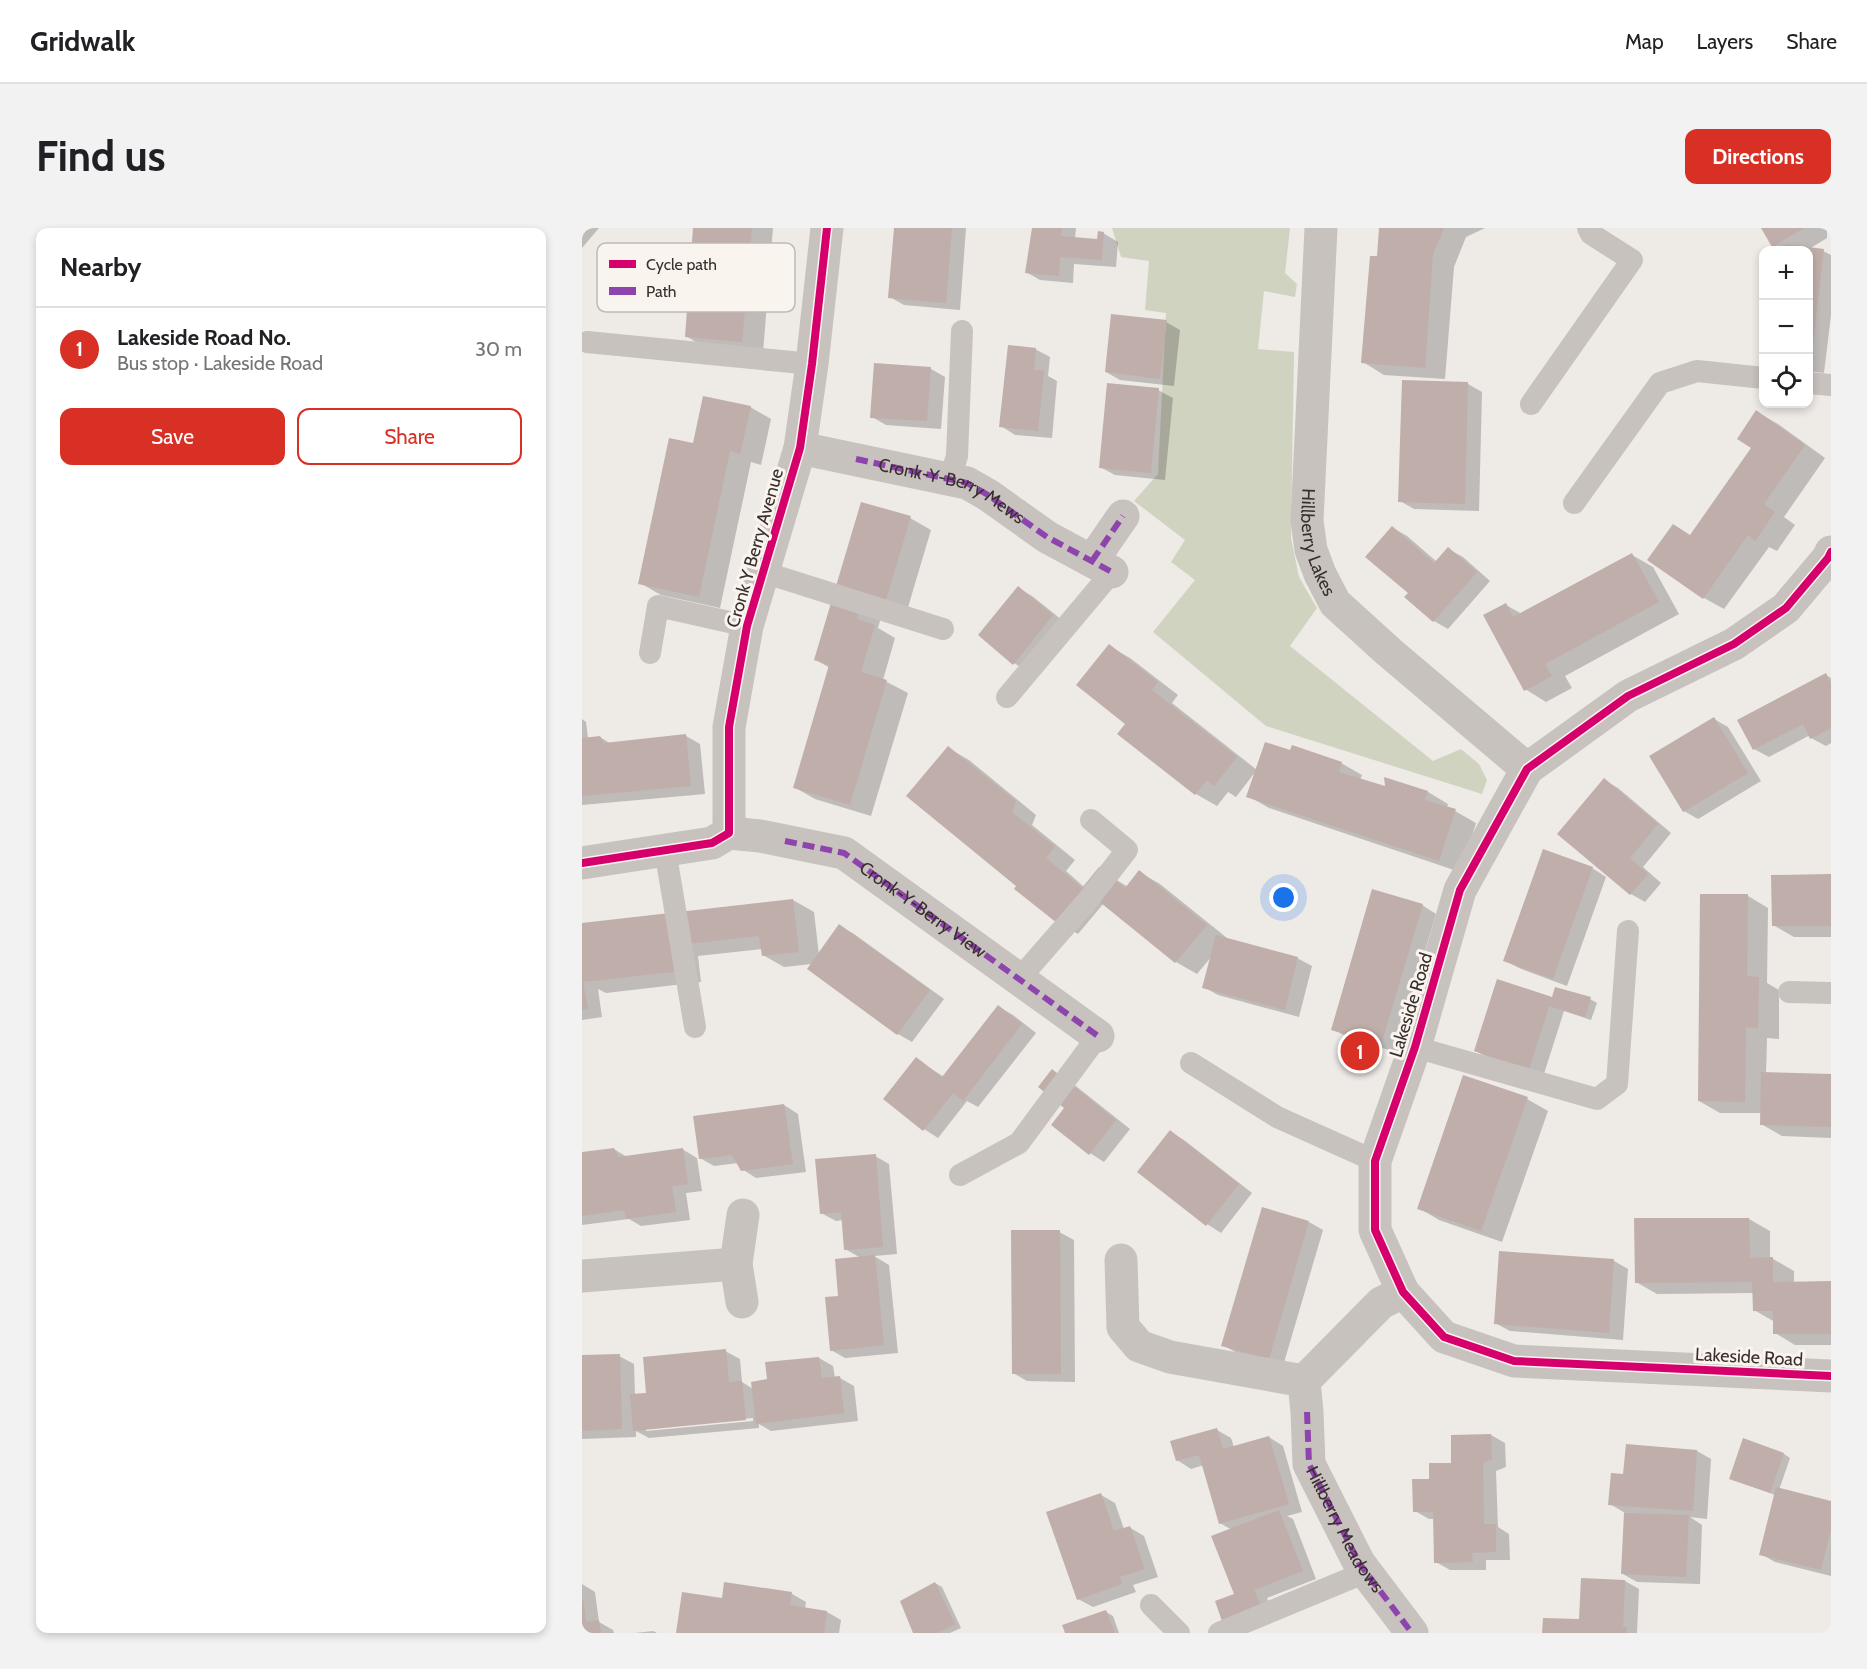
<!DOCTYPE html>
<meta charset="utf-8">
<style>
body{margin:0;font-family:Cabin,sans-serif;background:#f2f2f2;color:#202124}
.controls{position:absolute;right:18px;top:18px;display:grid;overflow:hidden;border-radius:12px;box-shadow:0 3px 9px #0003}
.controls button{width:54px;height:54px;display:grid;place-items:center;padding:0;border:0;border-bottom:2px solid #e0e0e0;background:#fff;color:#202124;font:30px sans-serif}
.you{position:absolute;left:702px;top:670px;width:21px;height:21px;margin:-15px;border:4px solid #fff;border-radius:50%;background:#1a73e8;box-shadow:0 0 0 9px #1a73e833}
.badge{display:grid;place-items:center;width:39px;height:39px;border-radius:50%;background:#d93025;color:#fff;font-size:20px;font-weight:700}
.pin{position:absolute;translate:-50% -50%;border:3px solid #fff;box-shadow:0 2px 6px #0006}
.list{margin:0;padding:0;list-style:none}
h2{display:flex;justify-content:space-between;align-items:center;height:78px;margin:0;padding:0 24px;font-size:26px}
h2 small{font-size:20px;font-weight:400;color:#757577}
.list li{display:grid;grid-template-columns:39px 1fr auto;gap:18px;align-items:center;box-sizing:border-box;height:84px;padding:0 24px;border-top:2px solid #e0e0e0}
.list b{display:block;font-size:22px;white-space:nowrap}
.list p{margin:0;font-size:20px;white-space:nowrap;color:#757577}
.list em{font-size:20px;font-style:normal;color:#757577}
.actions{display:flex;gap:12px;padding:18px 24px}
.actions a{flex:1;padding:14px 0;border:2px solid #d93025;border-radius:12px;text-align:center;font-size:21px;color:#d93025}
.actions .main{background:#d93025;color:#fff}
.icon{flex:none;width:33px;height:33px;fill:none;stroke:currentColor;stroke-width:2;stroke-linecap:round;stroke-linejoin:round}
.map{position:relative;flex:none;width:1249px;height:1405px;overflow:hidden;border-radius:12px}
header{display:flex;align-items:center;gap:36px;box-sizing:border-box;height:84px;padding:0 30px;background:#fff;border-bottom:2px solid #e0e0e0}
header strong{font-size:28px}
nav{display:flex;gap:33px;margin-inline-start:auto;font-size:21px}
.intro{display:flex;align-items:center;justify-content:space-between;box-sizing:border-box;height:144px;padding:0 36px}
h1{margin:0;font-size:42px}
.button{padding:15px 27px;border-radius:12px;background:#d93025;color:#fff;font-size:21px;font-weight:700}
main{display:flex;gap:36px;padding:0 36px}
aside{flex:1;background:#fff;border-radius:12px;box-shadow:0 3px 9px #0003}
.map>svg:first-child{display:block}
.green{fill:#d1d3c1}
.shadow{fill:#0003;fill-rule:evenodd}
.building{fill:#c0aeaa}
.lines{fill:none;stroke-linecap:round;stroke-linejoin:round}
.lane{stroke:#c8c2bf;stroke-width:22}
.street{stroke:#c8c2bf;stroke-width:33}
.quiet{stroke:#8e44ad;stroke-width:6;stroke-dasharray:12 6;stroke-linecap:butt}
.cycleway-casing{stroke:#faf4ef;stroke-width:11}
.cycleway{stroke:#d6006c;stroke-width:8}
.labels{text-anchor:middle;dominant-baseline:central;stroke-width:6;stroke-linejoin:round;paint-order:stroke}
.street-label{font-size:18px;fill:#392f2c;stroke:#faf4ef}
.key{fill:#faf4ef;stroke:#c0b9b4;stroke-width:1.5}
.key-label{font-size:16px;fill:#392f2c}
</style>
<header>
<strong>Gridwalk</strong>
<nav><a>Map</a><a>Layers</a><a>Share</a></nav>
</header>
<div class="intro"><h1>Find us</h1><a class="button">Directions</a></div>
<main>
<aside>
<h2>Nearby<small></small></h2>
<ul class="list">
<li><span class="badge">1</span><div><b>Lakeside Road No.</b><p>Bus stop · Lakeside Road</p></div><em>30 m</em></li>
</ul>
<div class="actions"><a class="main">Save</a><a>Share</a></div>
</aside>
<div class="map">
<svg width="1249" height="1405" viewBox="0 0 1249 1405">
<rect width="100%" height="100%" fill="#eeeae6"/>
<!-- green -->
<path class="green" d="M530,0H708L703,45L715,56L713,69L682,63L676,121L712,124L709,310L717,349L735,380L708,418L851,533L879,521L897,536L905,552L900,566L684,498L571,404L613,352L589,334L603,312L552,273L576,246L584,85L563,82L567,33L539,29Z"/>
<!-- shadow -->
<path class="shadow" d="M0,0H17L0,20Z
M113,0H191L181,125L125,121L104,108Z
M313,0H384L378,82L322,77L308,69Z
M451,0H494L493,10L517,12L521,5L536,14L534,39L492,36L491,55L458,52L444,44Z
M799,0H903L884,9L872,39L863,151L802,147L781,134L797,30Z
M1181,0H1245V10L1227,21L1241,23L1249,27V87L1242,145L1226,143V22H1200L1192,18Z
M584,94L598,102L592,158L538,152L524,144Z
M453,121L468,129L466,148L475,153L470,210L433,207L419,198Z
M293,137L349,141L363,149L359,201L304,197L290,189Z
M886,156L900,164L897,283L832,281L818,273Z
M576,162L591,170L583,252L533,247L518,239Z
M168,179L189,191L179,237L169,234L138,380L79,367L58,355L112,217Z
M1175,184L1196,196L1243,230L1202,289L1213,297L1195,323L1187,319L1142,381L1122,370L1109,308L1171,220Z
M328,290L349,302L324,386L302,379L296,400L313,410L301,452L326,465L289,588L233,571L212,559L248,440L234,432Z
M811,300L825,308L855,334L866,321L881,329L908,353L866,401L852,393L824,369L828,365Z
M1050,327L1071,339L1097,386L983,448L990,460L964,474L943,461L924,377L940,386Z
M436,360L450,368L485,396L446,444L432,435Z
M527,418L548,430L596,467L590,475L675,542L759,535L780,547L778,552L804,561V551L846,564L866,576L865,580L873,583L894,595L878,644L687,580L666,568L674,543L654,569L646,564L635,578L614,566L537,506L545,495Z
M1244,447L1249,450V515L1244,518L1229,510L1228,507L1187,529L1172,521Z
M0,491L4,494L6,510L18,509L29,516L104,508L118,516L123,566L0,577Z
M1132,491L1146,499L1179,553L1116,591L1102,583Z
M366,520L387,532L454,587L450,597L493,632L484,643L502,659L517,641L546,659L557,644L578,656L645,710L643,711L715,730L730,738L717,789L636,767L622,759L630,728L615,746L594,734L522,675L496,706L476,694L436,658Z
M1022,552L1036,560L1089,605L1061,639L1079,655L1063,674L1049,666L977,605Z
M1010,640L1024,649L985,758L937,740L922,732Z
M1191,648H1249V709H1212L1191,697Z
M1166,668L1186,680L1185,755L1197,762V811L1185,810L1184,846L1249,848V910L1200,908L1179,896L1180,885H1138L1117,873Z
M211,672L232,684L237,727L258,698L272,706L362,771L330,814L316,806L227,740L230,736L202,739L181,727L180,721L116,728L119,754L24,765L16,761L20,789L0,792V697Z
M840,677L854,686L813,824L765,809L751,801Z
M969,771H1008L1015,775L1009,792L982,783L961,849L908,831L894,823Z
M417,779L431,787L454,805L396,879L385,873L356,910L342,901L334,831L362,849Z
M485,851L548,901L522,934L508,925L484,880Z
M945,871L966,883L920,1014L857,992L837,980Z
M202,877L216,886L224,944L174,950L160,941L156,935L132,938L118,930Z
M588,904L602,912L670,965L639,1005L625,996Z
M32,921L45,929L100,921L115,930L120,963L104,965L108,992L59,998L47,991L0,997V926Z
M293,928L307,936L315,1026L292,1028L307,1037L316,1125L263,1130L249,1122L258,1069L279,1030L263,1021L261,992L254,993L239,985Z
M1167,991L1188,1003V1031H1191L1212,1043V1055L1249,1054V1117H1213L1193,1105V1094L1172,1082V1065L1075,1066L1054,1054Z
M727,994L741,1002L701,1138L655,1125L641,1117Z
M477,1004L492,1012L493,1154L445,1153L431,1145Z
M918,1025L1032,1033L1046,1041L1041,1112L928,1103L913,1095Z
M143,1123L158,1131L160,1154L171,1161L237,1130L251,1138L253,1150H258L272,1158L276,1193L189,1203L177,1196V1200L67,1210L54,1203V1209L0,1211V1143L37,1128L52,1136L53,1167L66,1166ZM171,1190V1193L64,1203V1200Z
M635,1202L649,1210L652,1219L687,1209L701,1218L720,1284L705,1288L711,1291L734,1351L685,1370L693,1389L654,1367L650,1302L638,1295L622,1237L609,1241L595,1232Z
M909,1207L923,1215L924,1239L914,1243L916,1299L927,1306L928,1332H904V1342H868L854,1334L853,1291H847L833,1283L849,1253Z
M1115,1223L1129,1231L1125,1291L1108,1289L1120,1297L1118,1356L1055,1354L1041,1346L1043,1285L1028,1276L1043,1248Z
M1202,1226L1208,1230L1197,1262L1249,1275V1348L1193,1334L1179,1326L1193,1267L1148,1250Z
M519,1267L533,1275L542,1301L547,1299L562,1308L576,1349L551,1357L554,1364L511,1379L496,1371Z
M1043,1353L1057,1361L1055,1405H961L962,1391L998,1393Z
M353,1355L360,1359L379,1400L368,1405H333L319,1374Z
M0,1356L13,1364L17,1394L31,1402L32,1405H0Z
M102,1365L141,1372L210,1366L224,1374L223,1381L245,1384L259,1392L257,1405H96Z
M524,1384L531,1388L537,1405H485L482,1398Z
M71,1403L75,1405H53Z"/>
<!-- building -->
<path class="building" d="M111,0H170L160,114L103,109Z
M312,0H370L364,75L306,70Z
M450,0H480L479,8L515,11L516,3L522,4L520,32L478,29L477,48L443,45Z
M797,0H862L851,26L843,140L779,135L788,28H795Z
M1179,0H1222L1190,19Z
M1203,16L1242,21L1228,141H1226V22H1203Z
M529,86L585,92L578,151L523,144Z
M426,117L454,120L452,142L462,143L456,203L417,199Z
M292,135L349,139L345,193L288,190Z
M820,152L886,154L883,276L816,274Z
M525,155L577,160L569,245L517,240Z
M121,168L169,178L158,226L148,223L117,369L56,356L87,210L111,215Z
M1174,182L1223,217L1182,276L1193,284L1173,313L1166,307L1121,371L1065,332L1091,296L1108,307L1169,220L1155,211Z
M279,274L329,288L303,375L281,368L275,391L293,397L279,444L305,452L268,577L211,560L247,437L232,432Z
M810,298L852,335L866,319L895,344L851,394L822,369L826,365L783,329Z
M1050,325L1077,374L963,436L970,448L942,463L901,387L924,375L931,389Z
M436,358L471,387L431,437L396,407Z
M527,416L576,454L570,462L655,529L632,558L625,552L613,567L535,506L543,496L494,457Z
M1244,445L1249,456V500L1228,511L1221,496L1171,522L1155,492Z
M1132,489L1166,545L1101,584L1067,528Z
M104,506L109,558L0,568V510L18,508L22,515Z
M683,514L708,522L710,517L760,534L757,544L803,558L802,549L846,563L843,572L874,581L857,633L664,569Z
M366,518L434,573L430,584L473,619L464,630L500,660L517,639L543,660L557,642L625,697L593,735L503,662L475,695L432,661L434,658L324,568Z
M1022,550L1076,596L1048,630L1066,646L1048,667L975,606Z
M961,621L1011,639L971,751L921,733Z
M1249,646V698H1190L1189,647Z
M790,661L841,676L799,817L749,802Z
M1118,666H1166L1165,748L1177,749L1176,800L1164,799L1163,874L1116,873Z
M211,671L217,724L180,728L177,708L96,717L99,743L1,754L6,781L0,782V695Z
M257,696L348,762L315,807L225,741Z
M634,707L716,729L703,782L620,760Z
M915,751L970,769L973,759L1009,769L1003,789L967,778L947,842L892,823Z
M416,777L440,796L381,873L371,865L341,903L301,871L334,829L360,849Z
M470,841L534,892L507,927L469,897L482,880L456,859Z
M1179,844L1249,846V899L1178,897Z
M881,847L946,869L899,1003L835,981Z
M202,876L211,936L159,943L150,927L117,931L111,888Z
M588,902L657,956L624,998L555,944Z
M32,920L36,929L101,920L106,956L90,958L94,984L44,991L42,982L0,988V924Z
M294,926L301,1019L262,1022L259,984L238,986L233,931Z
M680,979L727,993L687,1131L639,1118Z
M1052,990H1167L1168,1030L1191,1029V1054L1249,1053V1106H1191V1083H1171L1170,1054L1053,1055Z
M429,1002H478L479,1146H430Z
M917,1023L1032,1031L1027,1105L912,1096Z
M293,1027L302,1117L248,1123L243,1069L256,1068L253,1031Z
M144,1121L147,1154L160,1153L164,1192L51,1203L48,1166L64,1165L61,1129Z
M38,1126L40,1201L0,1203V1127Z
M237,1129L240,1150L258,1148L262,1185L174,1196L169,1154L185,1151L183,1134Z
M635,1200L641,1221L687,1208L707,1276L637,1296L617,1227L594,1233L588,1213Z
M909,1206L910,1231L901,1235L902,1296H914V1324L890,1325L891,1334L852,1335L851,1284H831L830,1251H847V1235H869V1207Z
M1161,1210L1202,1225L1188,1265L1147,1251Z
M1044,1216L1115,1222L1111,1283L1026,1277L1029,1245L1041,1246Z
M1194,1259L1249,1273V1300L1239,1342L1177,1327Z
M519,1265L532,1303L548,1298L563,1341L538,1349L540,1356L495,1372L464,1284Z
M697,1282L721,1343L672,1362L680,1381L641,1396L633,1373L652,1366L629,1308Z
M1042,1285L1107,1287L1104,1349L1039,1346Z
M999,1350L1043,1352L1041,1399H1045L1044,1405H960L961,1390L997,1391Z
M142,1354L210,1364L208,1377L245,1383L242,1405H94L100,1364L140,1370Z
M353,1354L373,1396L355,1405H331L318,1373Z
M0,1371H1L4,1394L17,1392L19,1405H0Z
M524,1382L533,1405H483L480,1397Z"/>
<g class="lines">
<!-- lane -->
<path class="lane" d="M5,114L230,136
M1226,155L1249,157
M949,176L1050,32L1009,6L1006,0
M368,251L375,228L380,103
M992,275L1078,155L1115,143L1182,150
M181,344L361,401
M68,425L76,378L165,398
M425,469L530,344
M83,622L113,799
M437,751L506,672L545,622L509,592
M1207,764L1249,765
M833,819L1015,871L1035,856L1046,703
M609,835L695,889L793,933
M378,947L437,915L516,808
M569,1377L597,1405
M637,1405L784,1344"/>
<!-- street -->
<g class="street">
<path id="s1" d="M739,0L725,293L729,322L738,346L753,375L807,424L945,541"/>
<path id="s2" d="M218,220L385,255L406,267L465,309L530,344"/>
<path d="M1249,324L1246,330L1204,380L1152,416L1046,468L945,541L878,662L833,819L793,933V1002L821,1064L862,1109L932,1133L1249,1148"/>
<path d="M510,333L541,288"/>
<path id="s3" d="M147,605L178,608L262,625L516,808"/>
<path d="M0,635L130,615L147,605V499L165,398L218,220L230,136L245,0"/>
<path d="M539,1032L541,1099L557,1118L588,1129L722,1153"/>
<path d="M154,1036L161,987"/>
<path d="M0,1048L154,1036L160,1074"/>
<path id="s4" d="M821,1064L799,1075L722,1153L725,1184L727,1236L777,1335L830,1405"/>
</g>
<!-- quiet -->
<path class="quiet" d="M274,231L385,255L406,267L465,309L530,344
M510,333L541,288
M203,613L262,625L516,808
M725,1184L727,1236L777,1335L830,1405"/>
<!-- cycleway casing -->
<g class="cycleway-casing">
<path id="cycleway" d="M1249,324L1246,330L1204,380L1152,416L1046,468L945,541L878,662L833,819L793,933V1002L821,1064L862,1109L932,1133L1249,1148
M0,635L130,615L147,605V499L165,398L218,220L230,136L245,0"/>
</g>
<!-- cycleway -->
<use href="#cycleway" class="cycleway"/>
</g>
<g class="labels">
<!-- street labels -->
<g class="street-label">
<text stroke="none"><textPath href="#s2" startOffset="159">Cronk-Y-Berry Mews</textPath></text>
<text stroke="none"><textPath href="#s1" startOffset="316">Hillberry Lakes</textPath></text>
<text transform="translate(173 320) rotate(-74)">Cronk Y Berry Avenue</text>
<text stroke="none"><textPath href="#s3" startOffset="214">Cronk-Y-Berry View</textPath></text>
<text transform="translate(829 777) rotate(-73)">Lakeside Road</text>
<text transform="translate(1167 1129) rotate(3)">Lakeside Road</text>
<text stroke="none"><textPath href="#s4" startOffset="292">Hillberry Meadows</textPath></text>
</g>
</g>
<!-- legend -->
<rect x="15" y="15" width="198" height="69" rx="9" class="key"/>
<rect x="27" y="32" width="27" height="8" fill="#d6006c"/>
<rect x="27" y="59" width="27" height="8" fill="#8e44ad"/>
<g class="key-label">
<text x="64" y="42">Cycle path</text>
<text x="64" y="69">Path</text>
</g>
</svg>
<div class="controls">
<button>+</button>
<button>−</button>
<button><svg class="icon" aria-label="locate" viewBox="0 0 24 24"><circle cx="12" cy="12" r="6"/><path d="M12 2v4M12 18v4M2 12h4M18 12h4"/></svg></button>
</div>
<div class="you"></div>
<div class="pin badge" style="left:778px;top:823px">1</div>
</div>
</main>
